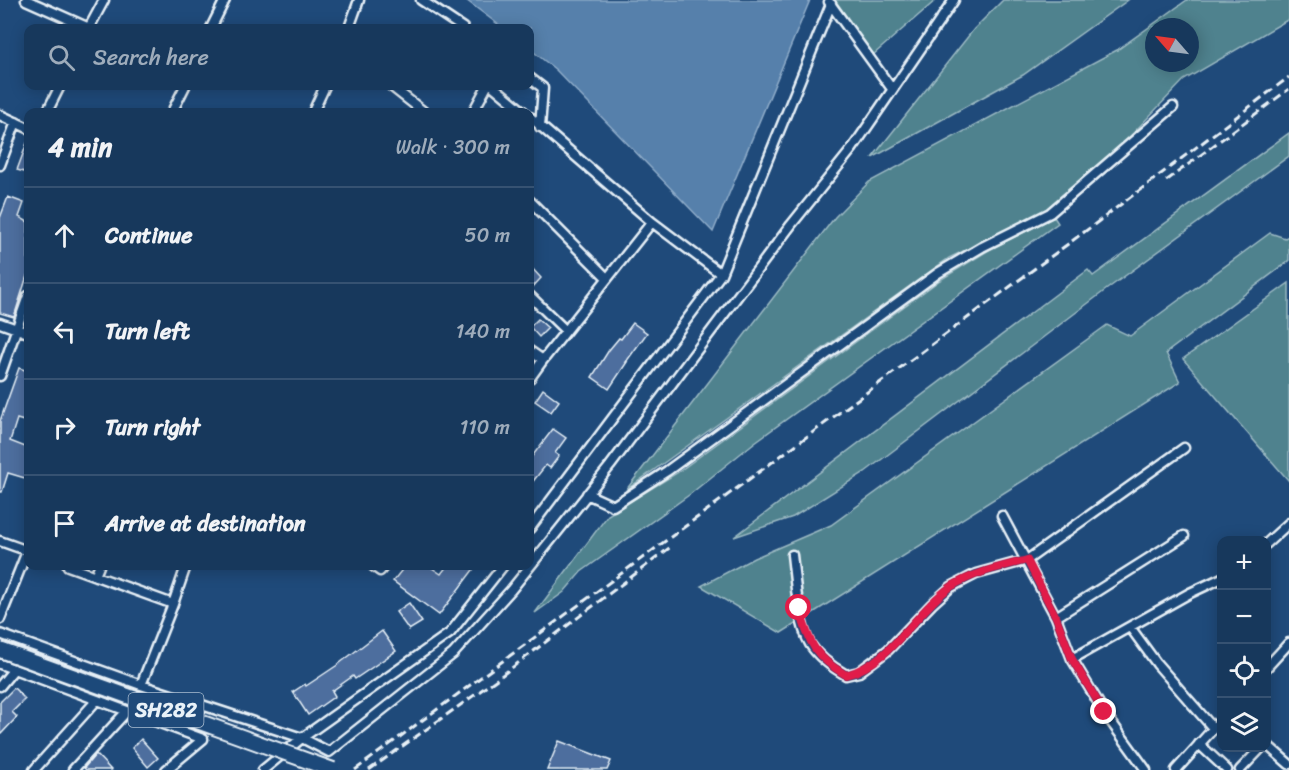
<!DOCTYPE html>
<meta charset="utf-8">
<style>
body{margin:0;font-family:Sriracha,sans-serif;background:#203f62;color:#f1f3f6}
.controls{position:absolute;right:18px;bottom:18px;display:grid;overflow:hidden;border-radius:12px;box-shadow:0 3px 15px #0003}
.controls button{width:54px;height:54px;display:grid;place-items:center;padding:0;border:0;border-bottom:2px solid #365272;background:#17385c;color:#f1f3f6;font:30px sans-serif}
.compass{position:absolute;left:1145px;top:18px;width:54px;height:54px;border-radius:50%;background:#17385c;box-shadow:0 3px 15px #0003;rotate:298deg}
.stop{position:absolute;width:18px;height:18px;margin:-14px;border:4px solid #e11d48;border-radius:50%;background:#fff}
.stop.end{background:#e11d48;border-color:#fff;box-shadow:0 2px 6px #0008}
.list{margin:0;padding:0;list-style:none}
h2{display:flex;justify-content:space-between;align-items:center;height:78px;margin:0;padding:0 24px;font-size:26px}
h2 small{font-size:20px;font-weight:400;color:#9eacbb}
.list li{display:grid;grid-template-columns:39px 1fr auto;gap:18px;align-items:center;box-sizing:border-box;height:96px;padding:0 24px;border-top:2px solid #365272}
.list b{display:block;font-size:22px;white-space:nowrap}
.list em{font-size:20px;font-style:normal;color:#9eacbb}
.icon{flex:none;width:33px;height:33px;fill:none;stroke:currentColor;stroke-width:2;stroke-linecap:round;stroke-linejoin:round}
.map{position:relative;flex:none;width:1289px;height:770px;overflow:hidden}
.search{position:absolute;background:#17385c;box-shadow:0 3px 15px #0003;left:24px;top:24px;width:510px;height:66px;display:flex;align-items:center;gap:15px;box-sizing:border-box;padding:0 21px;border-radius:12px;color:#9eacbb;font-size:22px}
.panel{position:absolute;background:#17385c;box-shadow:0 3px 15px #0003;left:24px;top:108px;width:510px;height:462px;border-radius:12px}
.map>svg:first-child{display:block}
.green{fill:#4f828e;stroke:#9cbac3;stroke-width:1.5;fill-rule:evenodd}
.water{fill:#5680ab;stroke:#90adca;stroke-width:1.5}
.building{fill:#4e6e9e;stroke:#e8f1f8;stroke-width:1.5}
.lines{fill:none;stroke-linecap:round;stroke-linejoin:round}
.street-casing{stroke:#e8f1f8;stroke-width:13}
.street{stroke:#1f4a7a;stroke-width:8}
.rail{stroke:#e8f1f8;stroke-width:3;stroke-dasharray:9 4.5;stroke-linecap:butt}
.primary-bridge-casing{stroke:#e8f1f8;stroke-width:18;stroke-linecap:butt}
.primary-bridge{stroke:#1f4a7a;stroke-width:14}
.route{stroke:#e11d48;stroke-width:8}
.labels{text-anchor:middle;dominant-baseline:central;stroke-width:5;stroke-linejoin:round;paint-order:stroke}
.shield{fill:#1f4a7a;stroke:#acbfd2;stroke-width:1.5}
.shield-label{font-size:20px;font-weight:bold;fill:#e8f1f8}
</style>
<div class="map">
<svg width="1289" height="770" viewBox="0 0 1289 770">
<rect width="100%" height="100%" fill="#1f4a7a"/>
<filter id="ink" filterUnits="userSpaceOnUse"><feTurbulence type="fractalNoise" baseFrequency=".0167" numOctaves="2"/><feDisplacementMap in="SourceGraphic" scale="12" xChannelSelector="R" yChannelSelector="G"/><feConvolveMatrix kernelMatrix="1 2 1 2 8 2 1 2 1" color-interpolation-filters="sRGB"/></filter>
<g filter="url(#ink)">
<!-- green -->
<path class="green" d="M835,0H936L873,55Z
M1003,0H1128L1023,75L872,158L974,29Z
M1187,0H1289V19L1184,80L1114,153L1042,213L949,258L626,490L835,217L869,182L1117,50ZM1154,27H1190V63H1154Z
M1289,133V156L1107,289L865,472L793,517L734,537L1088,270L1093,276Z
M1054,217L1058,223L755,442L689,495L581,572L564,592L535,613L608,515L677,473L940,280L989,250Z
M1270,233L1285,238L1289,236V261L1166,353L1180,382L781,633L701,586L754,558L831,525L1107,325L1130,336Z
M1289,283V481L1183,359Z"/>
<!-- water -->
<path class="water" d="M466,0H810L713,232L556,70L530,49V28H503Z"/>
<!-- building -->
<path class="building" d="M27,143H28V173L17,170Z
M8,197L24,203L19,217L28,222V277L27,276L14,317L0,313V218Z
M530,266L541,278L530,290Z
M538,319L548,328L539,337L530,327Z
M633,323L647,333L626,362H627L609,389L592,377L609,350L619,338L621,339Z
M19,368L28,371V416L27,422L17,419L10,441L28,448V479L8,473L2,492H0V421Z
M543,389L559,401L551,412L535,401Z
M553,429L566,438L555,453L559,456L550,468L546,465L530,485V459Z
M405,566H429L441,574L447,566H476L439,615L393,581Z
M409,603L422,622L409,630L396,612Z
M382,631L396,651L355,679L353,676L332,691L335,696L308,715L293,692L305,684L306,686L336,666Z
M14,688L25,699L12,712L17,717L0,735V702Z
M141,739L158,758L148,767L132,748Z
M559,741L611,761L607,770H547Z
M96,754L111,770H86L84,768Z"/>
<g class="lines">
<!-- street casing -->
<g class="street-casing">
<path id="street" d="M26,0L89,28L104,0
M421,0L463,28
M829,2L892,89
M211,28L225,0
M349,28L359,0
M530,78L543,88L540,127
M391,86L424,112
M493,86L524,112
M47,112L60,86
M172,112L185,86
M313,112L325,86
M473,112L487,86
M0,115L28,128
M530,117L652,222L543,360
M0,165L16,122
M530,201L607,278
M652,222L721,274
M530,296L566,331
M0,323L28,333
M530,351L543,360L530,378
M0,376L28,296
M587,494L613,506L667,471L938,273L982,247L1050,213L1173,107
M1002,516L1056,617L1072,659L1104,712L1146,770
M530,528L721,274L831,4
M0,541L28,551
M1266,544L1289,523
M792,555C795,579 798,624 810,644C819,658 832,667 846,675L859,672L888,650L932,604L951,587L976,574L1027,560L1184,448
M68,566L173,604L141,685
M373,566L380,571L384,566
M95,576L99,566
M173,604L186,566
M1056,617L1184,536
M0,619L28,549
M1130,627L1157,664L1213,728
M0,634L141,685L302,738L329,752L453,654L511,590L610,466L791,225L852,149L954,0
M1072,659L1190,593L1222,578
M0,664L203,739L166,770
M1266,668L1289,643
M0,686L14,669
M1199,744L1227,770
M1266,744L1289,764
M34,770L96,701
M73,770L127,711
M263,770L302,738L450,633L503,566
M1176,770L1222,719
M1240,770L1261,748"/>
</g>
<!-- street -->
<use href="#street" class="street"/>
<!-- rail -->
<path class="rail" d="M1166,181L1289,89
M355,770L1095,224L1289,77
M369,770L497,679L672,546"/>
<!-- primary-bridge casing -->
<g class="primary-bridge-casing">
<path id="primary-bridge" d="M0,650L333,770"/>
</g>
<!-- primary-bridge -->
<use href="#primary-bridge" class="primary-bridge"/>
</g>
</g>
<g class="lines" filter="url(#ink)">
<!-- route -->
<path class="route" d="M799,608C810,643 813,656 846,675C892,663 914,612 952,586C975,572 1001,567 1027,560L1056,617L1072,659L1104,712"/>
</g>
<g class="labels">
<!-- shield labels -->
<rect class="shield" x="128.5" y="693" width="75" height="34" rx="4.5"/>
<g class="shield-label">
<text x="166" y="710">SH282</text>
</g>
</g>
</svg>
<div class="controls">
<button>+</button>
<button>−</button>
<button><svg class="icon" aria-label="locate" viewBox="0 0 24 24"><circle cx="12" cy="12" r="6"/><path d="M12 2v4M12 18v4M2 12h4M18 12h4"/></svg></button>
<button><svg class="icon" aria-label="layers" viewBox="0 0 24 24"><path d="M12 4l9 5-9 5-9-5zM3 14l9 5 9-5"/></svg></button>
</div>
<svg class="compass" viewBox="-18 -18 36 36"><path d="M0-13l5 13h-10z" fill="#e53935"/><path d="M0 13l5-13h-10z" fill="#9eacbb"/></svg>
<div class="stop" style="left:799px;top:608px"></div>
<div class="stop end" style="left:1104px;top:712px"></div>
<div class="search"><svg class="icon" aria-label="search" viewBox="0 0 24 24"><circle cx="10" cy="10" r="6"/><path d="M15 15l6 6"/></svg>Search here</div>
<section class="panel">
<h2>4 min<small>Walk · 300 m</small></h2>
<ul class="list">
<li><svg class="icon" aria-label="ahead" viewBox="0 0 24 24"><path d="M12 20V5M6 11l6-6 6 6"/></svg><div><b>Continue</b></div><em>50 m</em></li>
<li><svg class="icon" aria-label="left" viewBox="0 0 24 24"><path d="M17 20v-9H6M10 6l-5 5 5 5"/></svg><div><b>Turn left</b></div><em>140 m</em></li>
<li><svg class="icon" aria-label="right" viewBox="0 0 24 24"><path d="M7 20v-9h11M14 6l5 5-5 5"/></svg><div><b>Turn right</b></div><em>110 m</em></li>
<li><svg class="icon" aria-label="arrive" viewBox="0 0 24 24"><path d="M6 21V4h12l-3 4 3 4H6"/></svg><div><b>Arrive at destination</b></div></li>
</ul>
</section>
</div>
